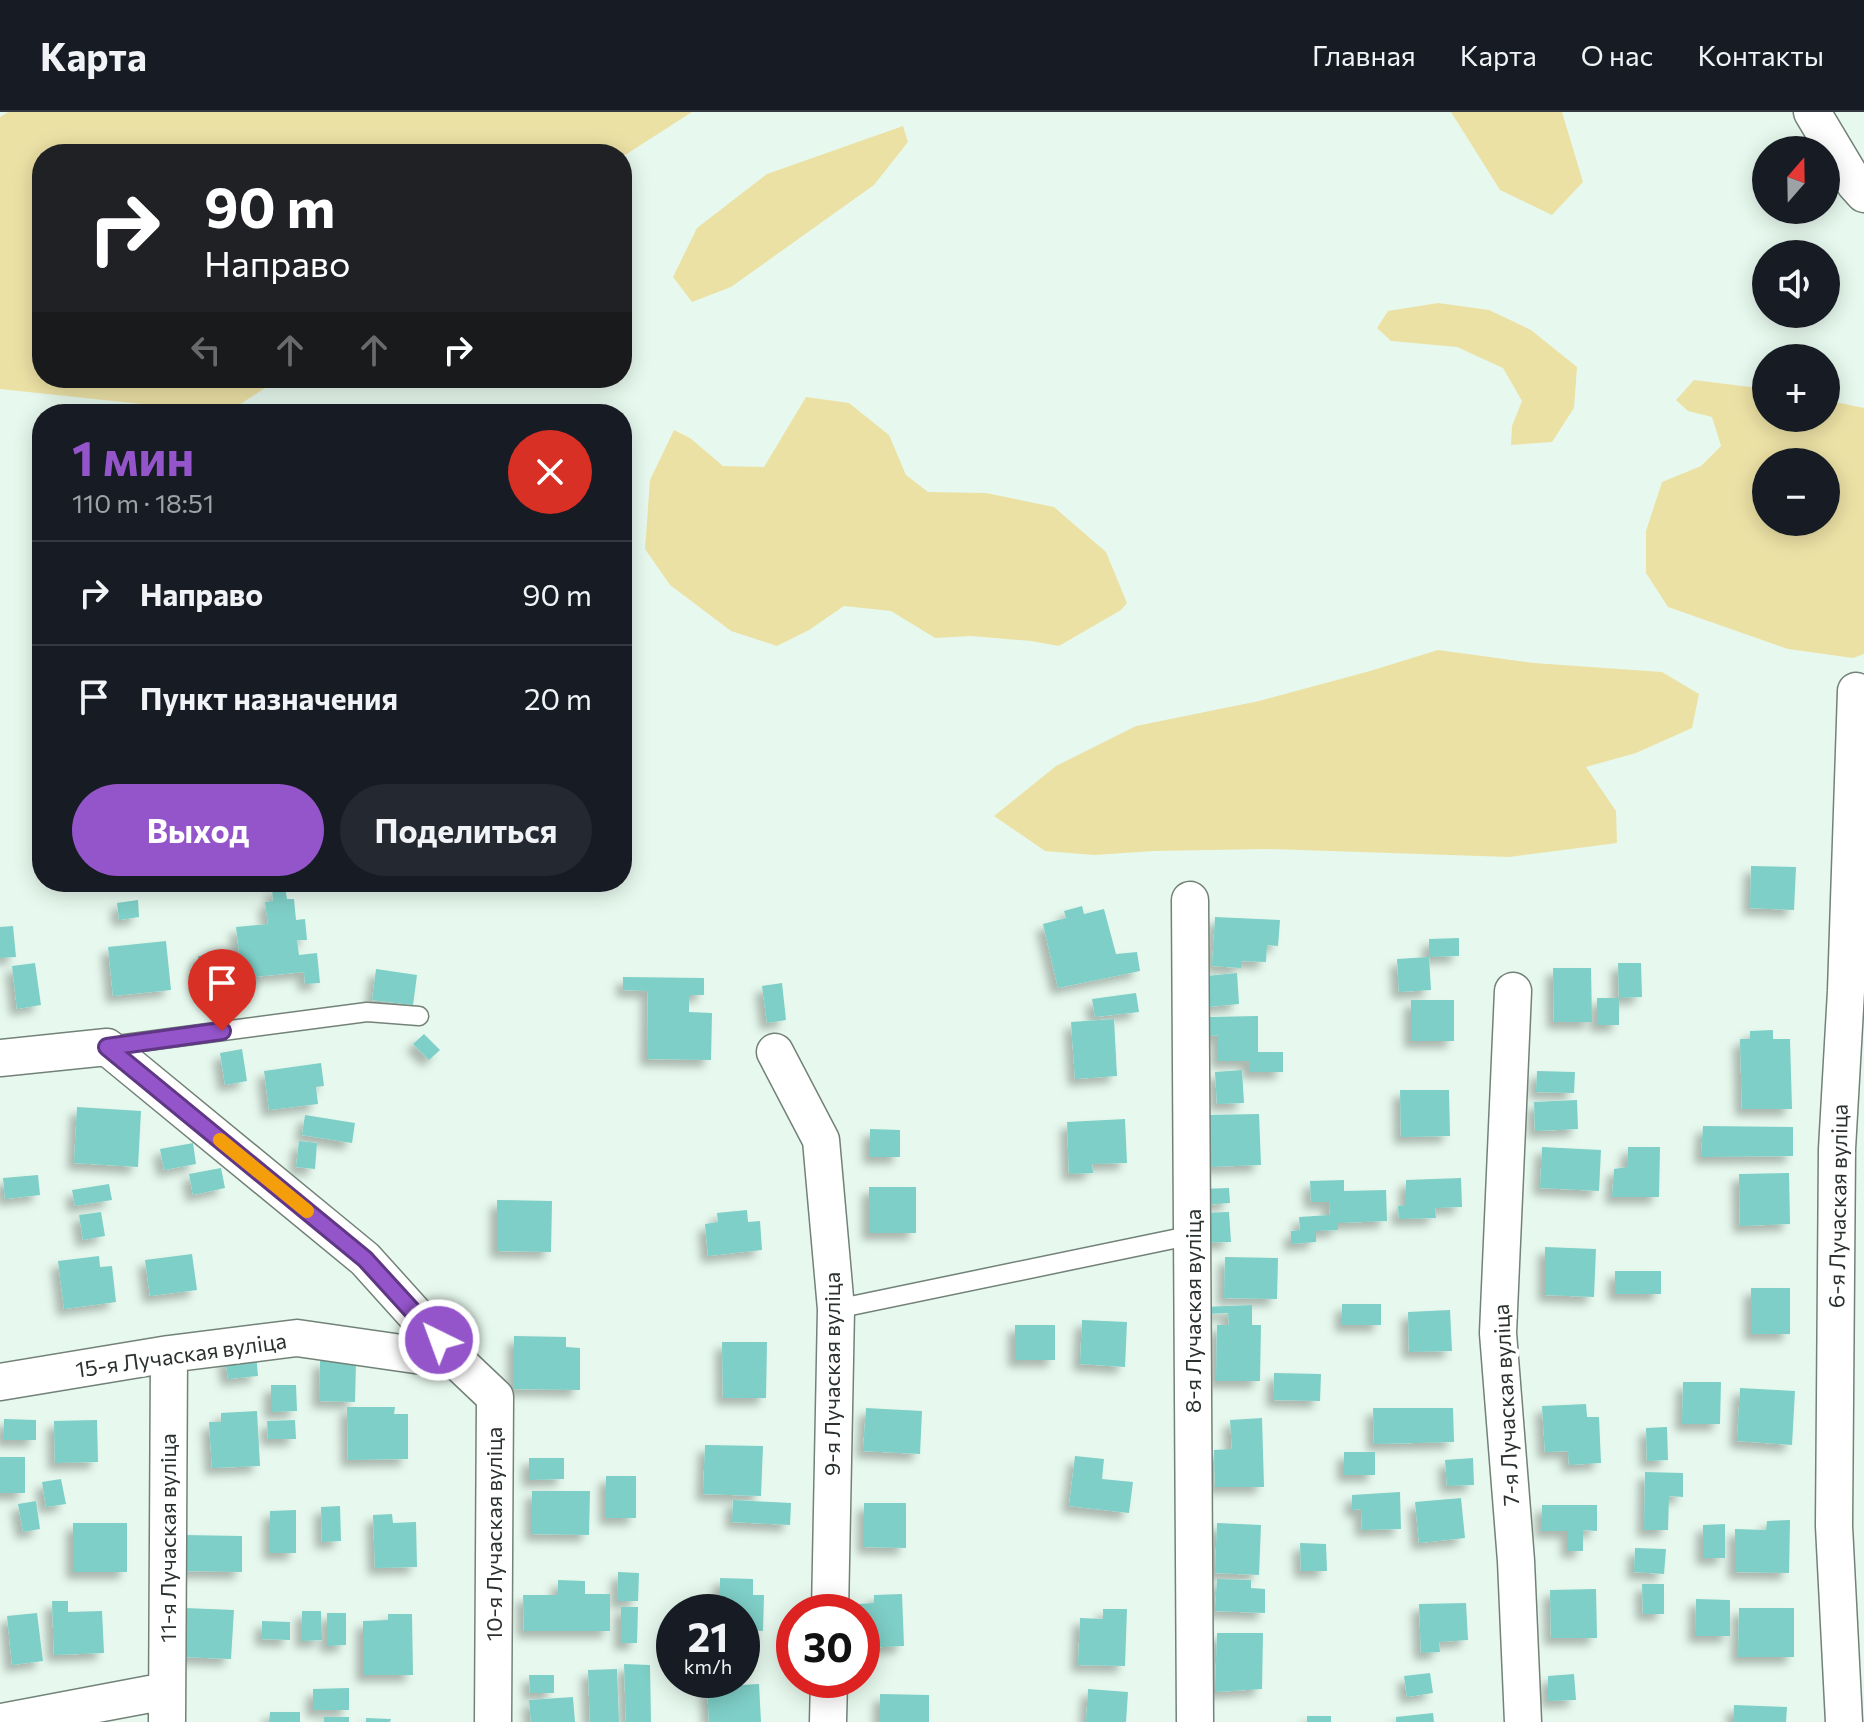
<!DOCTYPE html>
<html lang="ru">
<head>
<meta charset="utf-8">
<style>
  :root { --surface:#171b24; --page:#242831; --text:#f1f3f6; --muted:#9ea1a6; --line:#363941; --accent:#9455cb }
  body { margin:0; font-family:Commissioner,sans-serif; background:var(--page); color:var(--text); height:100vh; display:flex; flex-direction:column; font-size:30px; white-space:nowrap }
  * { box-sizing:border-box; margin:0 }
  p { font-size:26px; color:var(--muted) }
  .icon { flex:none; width:44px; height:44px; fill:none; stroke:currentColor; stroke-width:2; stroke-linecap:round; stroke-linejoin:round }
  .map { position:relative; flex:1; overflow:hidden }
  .panel { position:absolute; left:32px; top:292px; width:600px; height:488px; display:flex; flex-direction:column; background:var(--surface); border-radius:32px; box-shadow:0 4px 20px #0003 }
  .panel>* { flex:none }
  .hud { position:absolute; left:32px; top:32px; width:600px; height:244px; border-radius:32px; box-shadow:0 4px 20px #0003; background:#202124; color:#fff; overflow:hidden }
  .needle { width:52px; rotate:20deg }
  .tools { position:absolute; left:1752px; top:24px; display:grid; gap:16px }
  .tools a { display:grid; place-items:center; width:88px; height:88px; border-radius:50%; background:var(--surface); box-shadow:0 4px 20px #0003; font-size:40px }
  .speed { position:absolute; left:656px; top:1482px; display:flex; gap:16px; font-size:40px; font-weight:700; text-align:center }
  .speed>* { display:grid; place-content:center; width:104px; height:104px; border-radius:50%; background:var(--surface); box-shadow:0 4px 20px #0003; line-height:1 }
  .speed small { font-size:20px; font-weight:400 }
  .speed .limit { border:12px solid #d22; background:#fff; color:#111 }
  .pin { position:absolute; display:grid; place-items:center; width:68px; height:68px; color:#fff; margin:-82px -34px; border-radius:50% 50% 50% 0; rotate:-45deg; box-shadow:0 0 8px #0007 }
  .pin .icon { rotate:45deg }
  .me { position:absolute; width:88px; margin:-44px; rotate:318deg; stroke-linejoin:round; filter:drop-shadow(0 0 6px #0008) }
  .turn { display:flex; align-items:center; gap:28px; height:168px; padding:0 40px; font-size:36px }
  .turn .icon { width:104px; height:104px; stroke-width:2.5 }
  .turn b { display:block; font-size:56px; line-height:68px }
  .lanes { display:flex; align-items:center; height:76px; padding:0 40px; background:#0003; justify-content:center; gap:40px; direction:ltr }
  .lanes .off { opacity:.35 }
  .round { display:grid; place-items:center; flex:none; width:84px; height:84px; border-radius:42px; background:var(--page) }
  .summary { display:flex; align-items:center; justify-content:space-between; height:136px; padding:0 40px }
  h1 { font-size:48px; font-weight:700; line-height:60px; color:var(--accent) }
  .cta { display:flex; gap:16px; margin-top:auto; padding:16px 40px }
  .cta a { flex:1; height:92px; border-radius:48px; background:var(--accent); color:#fff; font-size:32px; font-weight:700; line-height:92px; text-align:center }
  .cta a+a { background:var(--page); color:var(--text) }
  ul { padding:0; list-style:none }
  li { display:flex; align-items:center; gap:24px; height:104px; padding:0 40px; border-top:2px solid var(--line) }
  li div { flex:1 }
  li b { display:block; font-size:30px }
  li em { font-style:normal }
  header { display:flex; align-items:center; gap:48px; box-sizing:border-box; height:112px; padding:0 40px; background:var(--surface); border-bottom:2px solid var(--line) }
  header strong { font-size:38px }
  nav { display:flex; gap:44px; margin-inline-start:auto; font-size:28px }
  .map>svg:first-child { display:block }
  .green { fill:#ece1a5; fill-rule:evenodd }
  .building { fill:#7ecfc7; filter:url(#shadow) }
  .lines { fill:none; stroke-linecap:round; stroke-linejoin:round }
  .lane-casing { stroke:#728278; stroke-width:21 }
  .street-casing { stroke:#728278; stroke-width:39 }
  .lane { stroke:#fff; stroke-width:18 }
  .street { stroke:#fff; stroke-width:36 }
  .route-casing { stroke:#603784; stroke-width:20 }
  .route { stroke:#9455cb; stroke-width:14 }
  .slow { stroke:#f59e0b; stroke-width:14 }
  .labels { text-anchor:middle; stroke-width:8; stroke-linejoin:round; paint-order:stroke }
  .street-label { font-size:22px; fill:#2b322d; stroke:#fff }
</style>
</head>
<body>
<header>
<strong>Карта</strong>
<nav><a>Главная</a><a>Карта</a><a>О нас</a><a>Контакты</a></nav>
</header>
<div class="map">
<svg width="1864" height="1610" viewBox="0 0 1864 1610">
  <defs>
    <filter id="shadow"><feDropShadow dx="-7" dy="7" stdDeviation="4" flood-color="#0004"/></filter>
  </defs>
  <rect width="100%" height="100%" fill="#e7f9ee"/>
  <path class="green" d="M 8,0 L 692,0 L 622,45 L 622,42 L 42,42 L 42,266 L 280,266 L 227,301 L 0,277 L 0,5 Z
    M 1451,0 L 1562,0 L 1583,70 L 1552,103 L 1500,78 Z
    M 903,14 L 908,30 L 874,73 L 731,175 L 692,190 L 673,165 L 697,116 L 767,62 Z
    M 1438,191 L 1489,198 L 1531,218 L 1577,255 L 1574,296 L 1552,330 L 1511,333 L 1512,314 L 1522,289 L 1503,256 L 1457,235 L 1391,229 L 1377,216 L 1388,199 Z
    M 1694,268 L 1766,277 L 1766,306 L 1826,306 L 1826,288 L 1864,296 L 1864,542 L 1853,546 L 1788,537 L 1668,495 L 1646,461 L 1646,419 L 1662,370 L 1701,354 L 1721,334 L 1712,305 L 1688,299 L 1676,288 ZM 1826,350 L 1826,410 L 1766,410 L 1766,350 Z
    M 806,285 L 849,291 L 889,323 L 906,363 L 928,380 L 986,381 L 1054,395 L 1106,440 L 1127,491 L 1121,498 L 1059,534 L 1031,529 L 971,524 L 935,526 L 891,499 L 844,494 L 809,518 L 777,534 L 731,519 L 670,473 L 645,437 L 650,368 L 674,318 L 690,326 L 723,354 L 764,355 Z
    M 1438,538 L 1534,551 L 1662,560 L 1699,582 L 1692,616 L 1636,641 L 1586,655 L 1616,699 L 1617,731 L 1509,745 L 1267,737 L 1154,739 L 1094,743 L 1045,739 L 994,704 L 1056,654 L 1136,614 L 1259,589 L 1370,559 Z"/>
  <path class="building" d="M 1751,754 L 1796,755 L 1794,798 L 1750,796 Z
    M 285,775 L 287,787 L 294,787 L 296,808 L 305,807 L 307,828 L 297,828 L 299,843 L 317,841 L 320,871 L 305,872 L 304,860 L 242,866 L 236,815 L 268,812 L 265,790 L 273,789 L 272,777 Z
    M 138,788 L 139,805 L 119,808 L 117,791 Z
    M 1082,794 L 1084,802 L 1104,797 L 1116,842 L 1137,840 L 1140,859 L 1058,876 L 1043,812 L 1066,806 L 1064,799 Z
    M 1215,805 L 1280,808 L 1278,834 L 1267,833 L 1266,850 L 1241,849 L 1241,856 L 1212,854 Z
    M 13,814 L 16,845 L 0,846 L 0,815 Z
    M 1459,826 L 1459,844 L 1429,845 L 1431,878 L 1399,880 L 1397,847 L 1429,845 L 1429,827 Z
    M 166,829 L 171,878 L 113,884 L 108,835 Z
    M 220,842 L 224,870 L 201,872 L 198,844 Z
    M 35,851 L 41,893 L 17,897 L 12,854 Z
    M 1618,851 L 1641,851 L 1642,885 L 1619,886 Z
    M 1553,856 L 1591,856 L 1592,910 L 1554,910 Z
    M 376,857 L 417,863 L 413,893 L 372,888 Z
    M 1237,861 L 1239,892 L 1208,895 L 1206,864 Z
    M 623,865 L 704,866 L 704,883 L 689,883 L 689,900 L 712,901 L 711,948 L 647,947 L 648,879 L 623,878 Z
    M 782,871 L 786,908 L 767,911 L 762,874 Z
    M 1136,881 L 1139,900 L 1095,905 L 1092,887 Z
    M 1597,886 L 1619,886 L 1619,913 L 1597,913 Z
    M 1411,888 L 1454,888 L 1454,929 L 1411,929 Z
    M 1258,904 L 1258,940 L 1283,940 L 1283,960 L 1249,960 L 1249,949 L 1218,949 L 1218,923 L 1210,924 L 1210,905 Z
    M 1114,907 L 1117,964 L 1075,967 L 1071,910 Z
    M 1773,918 L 1773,927 L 1790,927 L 1792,997 L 1742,997 L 1740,927 L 1750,927 L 1750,919 Z
    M 424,922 L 440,938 L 429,948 L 413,932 Z
    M 242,937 L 247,969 L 225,973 L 220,941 Z
    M 321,951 L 324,974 L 316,975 L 318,992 L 269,998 L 264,959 Z
    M 1242,958 L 1244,991 L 1217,992 L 1215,960 Z
    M 1537,959 L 1575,960 L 1574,981 L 1536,980 Z
    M 1400,978 L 1449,978 L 1450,1024 L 1401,1025 Z
    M 1577,988 L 1578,1017 L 1535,1019 L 1534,990 Z
    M 77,995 L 141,999 L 138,1055 L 74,1051 Z
    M 1259,1002 L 1261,1053 L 1208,1055 L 1207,1003 Z
    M 305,1003 L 355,1011 L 352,1031 L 302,1023 Z
    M 1125,1007 L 1127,1051 L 1092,1052 L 1093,1061 L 1069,1062 L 1067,1010 Z
    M 1703,1014 L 1793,1015 L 1793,1044 L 1701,1045 Z
    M 870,1017 L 900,1018 L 900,1045 L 870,1045 Z
    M 299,1029 L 317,1031 L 315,1057 L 296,1055 Z
    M 193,1031 L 196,1052 L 164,1058 L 160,1037 Z
    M 1542,1035 L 1601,1038 L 1599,1079 L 1540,1076 Z
    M 1628,1035 L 1660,1035 L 1659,1085 L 1612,1085 L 1614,1057 L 1627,1055 Z
    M 221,1056 L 225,1076 L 193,1083 L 189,1062 Z
    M 1789,1061 L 1790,1112 L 1740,1114 L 1739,1062 Z
    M 38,1063 L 40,1083 L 5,1087 L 3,1066 Z
    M 1461,1066 L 1462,1095 L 1435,1096 L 1436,1106 L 1399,1107 L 1398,1094 L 1406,1093 L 1406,1068 Z
    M 1344,1068 L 1344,1079 L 1386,1078 L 1387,1109 L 1338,1111 L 1338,1118 L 1316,1119 L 1316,1130 L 1291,1132 L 1291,1119 L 1300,1118 L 1299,1105 L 1330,1103 L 1329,1090 L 1311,1090 L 1310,1069 Z
    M 109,1072 L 112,1088 L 75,1094 L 72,1078 Z
    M 869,1075 L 916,1075 L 916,1121 L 869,1121 Z
    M 1229,1076 L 1230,1091 L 1203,1093 L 1202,1077 Z
    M 497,1088 L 552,1089 L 551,1140 L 497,1139 Z
    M 747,1098 L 748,1110 L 760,1109 L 762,1138 L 708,1144 L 705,1112 L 718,1110 L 717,1101 Z
    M 101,1100 L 105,1124 L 83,1128 L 79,1103 Z
    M 1229,1100 L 1231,1130 L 1197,1131 L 1196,1101 Z
    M 1545,1135 L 1596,1137 L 1594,1185 L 1545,1183 Z
    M 192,1142 L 197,1178 L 150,1184 L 145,1148 Z
    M 99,1144 L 100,1155 L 112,1154 L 116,1190 L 64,1197 L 58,1149 Z
    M 1225,1145 L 1278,1146 L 1277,1187 L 1224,1186 Z
    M 1615,1159 L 1661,1159 L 1661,1182 L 1615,1182 Z
    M 1751,1176 L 1790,1176 L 1790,1222 L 1751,1222 Z
    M 1342,1192 L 1381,1192 L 1381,1213 L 1342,1213 Z
    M 1252,1193 L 1252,1213 L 1261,1213 L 1260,1269 L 1216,1269 L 1217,1213 L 1229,1213 L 1228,1201 L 1204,1202 L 1203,1195 Z
    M 1450,1198 L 1452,1239 L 1409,1240 L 1408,1200 Z
    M 1082,1208 L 1127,1210 L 1125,1255 L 1080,1252 Z
    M 1015,1213 L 1055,1213 L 1055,1248 L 1015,1248 Z
    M 514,1224 L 566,1225 L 566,1235 L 580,1236 L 580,1278 L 514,1277 Z
    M 722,1230 L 767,1230 L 766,1286 L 723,1286 Z
    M 256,1242 L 258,1264 L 228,1267 L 225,1245 Z
    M 320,1248 L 356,1249 L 355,1290 L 319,1289 Z
    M 1274,1261 L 1321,1262 L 1320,1289 L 1273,1288 Z
    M 1683,1270 L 1721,1270 L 1720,1312 L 1682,1312 Z
    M 271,1273 L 296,1273 L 297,1299 L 271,1300 Z
    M 1740,1276 L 1795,1279 L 1792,1333 L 1737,1329 Z
    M 1586,1292 L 1587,1305 L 1599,1305 L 1601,1351 L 1569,1353 L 1568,1339 L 1545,1340 L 1542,1294 Z
    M 347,1295 L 395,1295 L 394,1302 L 408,1302 L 408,1347 L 348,1348 Z
    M 866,1296 L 922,1299 L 920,1342 L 863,1339 Z
    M 1373,1296 L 1453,1296 L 1454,1330 L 1374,1332 Z
    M 257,1299 L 260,1354 L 212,1356 L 209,1310 L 221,1310 L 221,1301 Z
    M 1262,1306 L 1264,1375 L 1215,1375 L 1214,1338 L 1232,1337 L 1230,1308 Z
    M 4,1307 L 36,1308 L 36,1328 L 3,1328 Z
    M 97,1308 L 98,1350 L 55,1351 L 54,1309 Z
    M 295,1308 L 296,1327 L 268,1327 L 267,1309 Z
    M 1667,1315 L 1668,1348 L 1647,1349 L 1646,1316 Z
    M 705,1333 L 763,1334 L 761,1384 L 703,1382 Z
    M 1344,1340 L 1375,1340 L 1375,1363 L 1344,1363 Z
    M 1075,1344 L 1104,1347 L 1102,1367 L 1133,1370 L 1129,1401 L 1069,1394 Z
    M 0,1345 L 25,1345 L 25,1381 L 0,1381 Z
    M 529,1346 L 564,1346 L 564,1367 L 529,1368 Z
    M 1473,1346 L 1474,1373 L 1447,1374 L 1445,1348 Z
    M 1645,1360 L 1683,1361 L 1683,1385 L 1669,1384 L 1668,1418 L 1644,1418 Z
    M 606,1364 L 636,1364 L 636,1406 L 606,1406 Z
    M 61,1367 L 66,1392 L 46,1395 L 42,1370 Z
    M 532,1379 L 590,1379 L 589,1423 L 532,1422 Z
    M 1400,1380 L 1401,1417 L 1362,1418 L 1361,1397 L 1352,1398 L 1352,1383 Z
    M 1461,1386 L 1465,1426 L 1419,1431 L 1415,1390 Z
    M 733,1388 L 791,1391 L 790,1413 L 732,1410 Z
    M 36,1389 L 40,1417 L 23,1420 L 18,1392 Z
    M 864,1391 L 906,1391 L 906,1436 L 864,1435 Z
    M 1542,1393 L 1597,1393 L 1597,1419 L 1583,1418 L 1583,1439 L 1568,1439 L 1568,1419 L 1542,1419 Z
    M 340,1394 L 341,1429 L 322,1430 L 321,1395 Z
    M 296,1398 L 296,1441 L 270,1441 L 270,1399 Z
    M 392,1402 L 393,1411 L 416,1410 L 417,1455 L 375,1456 L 373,1403 Z
    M 1790,1408 L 1789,1461 L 1735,1460 L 1735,1417 L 1766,1418 L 1767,1409 Z
    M 73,1411 L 127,1411 L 127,1460 L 73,1460 Z
    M 1217,1411 L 1261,1413 L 1259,1463 L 1215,1461 Z
    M 1725,1412 L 1725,1446 L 1703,1446 L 1703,1413 Z
    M 183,1423 L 242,1424 L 242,1460 L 182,1459 Z
    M 1300,1431 L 1326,1432 L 1327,1459 L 1301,1459 Z
    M 1635,1436 L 1666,1437 L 1664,1462 L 1634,1460 Z
    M 618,1460 L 639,1461 L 638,1489 L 617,1489 Z
    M 720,1466 L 753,1467 L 753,1483 L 764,1483 L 763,1519 L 742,1518 L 742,1500 L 720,1500 Z
    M 1217,1467 L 1251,1468 L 1251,1476 L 1265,1477 L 1265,1501 L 1215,1499 Z
    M 558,1468 L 585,1469 L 585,1482 L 610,1482 L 610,1519 L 524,1519 L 523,1483 L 558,1483 Z
    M 1642,1472 L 1664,1472 L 1664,1502 L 1643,1502 Z
    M 1596,1477 L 1597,1526 L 1551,1526 L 1550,1478 Z
    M 902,1482 L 904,1534 L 862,1536 L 862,1500 L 858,1500 L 858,1492 L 874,1491 L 874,1483 Z
    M 1696,1487 L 1730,1488 L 1730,1524 L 1695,1524 Z
    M 52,1489 L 68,1489 L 68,1500 L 102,1499 L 104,1541 L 54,1543 Z
    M 1466,1491 L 1468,1528 L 1439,1530 L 1440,1540 L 1421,1541 L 1419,1492 Z
    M 621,1495 L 638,1495 L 637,1531 L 621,1531 Z
    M 185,1496 L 234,1498 L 231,1547 L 183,1545 Z
    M 1739,1496 L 1794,1496 L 1794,1545 L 1738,1545 Z
    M 1103,1497 L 1127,1497 L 1125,1554 L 1078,1553 L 1080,1506 L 1103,1507 Z
    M 302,1499 L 321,1499 L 322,1528 L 302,1529 Z
    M 37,1501 L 43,1549 L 12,1553 L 7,1504 Z
    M 327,1501 L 346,1501 L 346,1533 L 327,1534 Z
    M 388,1502 L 412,1502 L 413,1563 L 363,1563 L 363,1509 L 388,1508 Z
    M 262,1509 L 290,1510 L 290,1528 L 262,1527 Z
    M 1217,1521 L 1263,1521 L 1262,1577 L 1215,1580 Z
    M 624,1552 L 650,1553 L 651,1610 L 626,1610 Z
    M 617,1557 L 619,1610 L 590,1610 L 588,1558 Z
    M 1430,1561 L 1433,1581 L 1407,1585 L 1404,1564 Z
    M 1574,1562 L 1576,1588 L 1548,1589 L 1548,1564 Z
    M 529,1563 L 554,1563 L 554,1581 L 530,1581 Z
    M 759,1572 L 761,1610 L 709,1610 L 707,1575 Z
    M 349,1576 L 349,1598 L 313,1598 L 313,1577 Z
    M 1088,1577 L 1128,1580 L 1126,1610 L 1086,1610 Z
    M 880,1582 L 929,1583 L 929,1610 L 880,1610 Z
    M 573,1585 L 575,1610 L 531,1610 L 529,1588 Z
    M 1734,1593 L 1787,1595 L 1786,1610 L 1733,1610 Z
    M 270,1600 L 300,1600 L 300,1610 L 269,1610 Z
    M 1433,1601 L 1434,1610 L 1396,1610 L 1396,1605 Z
    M 1307,1604 L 1331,1604 L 1331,1610 L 1307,1610 Z
    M 324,1605 L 349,1605 L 349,1610 L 324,1610 Z
    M 366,1606 L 391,1607 L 390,1610 L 366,1610 Z"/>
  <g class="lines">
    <g class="lane-casing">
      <path id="lane" d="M 110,934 L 367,900 L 419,904
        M 836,1197 L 1193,1123"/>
    </g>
    <g class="street-casing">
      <path id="street" d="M 1812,0 L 1855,72 L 1864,82
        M 1190,788 L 1195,1610
        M 1513,879 L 1498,1221 L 1516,1449 L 1523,1610
        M 775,940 L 821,1028 L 836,1197 L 830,1500
        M 0,946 L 107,935 L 365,1147 L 457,1249 L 495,1285 L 493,1610
        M 0,1270 L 169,1242 L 297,1226 L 457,1249
        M 2,1610 L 166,1579
        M 167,1610 L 169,1242
        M 828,1610 L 829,1568
        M 1844,1610 L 1834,1414 L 1837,1037 L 1846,879 L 1856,579"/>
    </g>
    <use href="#lane" class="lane"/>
    <use href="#street" class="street"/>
  </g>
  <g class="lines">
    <g class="route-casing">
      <path id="route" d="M 222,919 L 107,935 L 365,1147 L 439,1228"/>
    </g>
    <use href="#route" class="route"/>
    <path class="slow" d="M 220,1028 L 307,1099"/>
  </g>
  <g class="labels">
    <g class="street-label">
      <text transform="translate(1838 1094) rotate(-89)" y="8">6-я Лучаская вуліца</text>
      <text transform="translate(1193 1199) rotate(-90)" y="8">8-я Лучаская вуліца</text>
      <text transform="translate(181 1243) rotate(-8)" y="8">15-я Лучаская вуліца</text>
      <text transform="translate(832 1262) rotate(-90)" y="8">9-я Лучаская вуліца</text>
      <text transform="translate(1506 1293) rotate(-93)" y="8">7-я Лучаская вуліца</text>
      <text transform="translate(494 1422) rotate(-90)" y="8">10-я Лучаская вуліца</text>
      <text transform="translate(168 1426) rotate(-90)" y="8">11-я Лучаская вуліца</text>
    </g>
  </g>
</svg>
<div class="tools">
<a><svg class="needle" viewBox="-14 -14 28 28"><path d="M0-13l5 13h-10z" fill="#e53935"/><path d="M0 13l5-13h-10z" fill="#9ea1a6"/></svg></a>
<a><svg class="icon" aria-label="sound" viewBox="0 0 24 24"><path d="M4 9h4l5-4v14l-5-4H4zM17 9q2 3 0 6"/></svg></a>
<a>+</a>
<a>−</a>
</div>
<div class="speed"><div>21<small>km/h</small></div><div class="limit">30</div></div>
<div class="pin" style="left:222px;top:919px;background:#d93025"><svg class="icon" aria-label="arrive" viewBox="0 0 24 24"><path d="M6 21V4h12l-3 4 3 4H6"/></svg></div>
<svg class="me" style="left:439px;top:1228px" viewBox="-20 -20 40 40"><circle r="17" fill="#9455cb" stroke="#fff" stroke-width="3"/><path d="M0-11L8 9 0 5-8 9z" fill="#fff"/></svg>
<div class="hud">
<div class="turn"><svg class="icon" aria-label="right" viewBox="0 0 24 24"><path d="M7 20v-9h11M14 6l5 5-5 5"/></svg><div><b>90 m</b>Направо</div></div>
<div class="lanes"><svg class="icon off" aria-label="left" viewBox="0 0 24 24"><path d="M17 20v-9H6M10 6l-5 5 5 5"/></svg><svg class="icon off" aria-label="ahead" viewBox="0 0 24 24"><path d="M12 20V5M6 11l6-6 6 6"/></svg><svg class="icon off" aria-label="ahead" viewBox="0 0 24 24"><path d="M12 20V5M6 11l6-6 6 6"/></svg><svg class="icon" aria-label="right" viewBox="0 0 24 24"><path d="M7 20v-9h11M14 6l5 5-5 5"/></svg></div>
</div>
<section class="panel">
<div class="summary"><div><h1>1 мин</h1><p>110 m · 18:51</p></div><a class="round" style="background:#d93025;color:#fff"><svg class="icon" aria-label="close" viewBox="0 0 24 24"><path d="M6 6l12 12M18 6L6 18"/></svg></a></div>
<ul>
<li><svg class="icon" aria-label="right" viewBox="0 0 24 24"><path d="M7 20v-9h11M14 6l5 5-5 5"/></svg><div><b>Направо</b></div><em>90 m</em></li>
<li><svg class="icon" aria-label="arrive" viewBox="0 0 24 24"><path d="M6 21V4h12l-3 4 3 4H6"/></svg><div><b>Пункт назначения</b></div><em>20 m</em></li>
</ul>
<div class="cta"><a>Выход</a><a>Поделиться</a></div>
</section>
</div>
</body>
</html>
